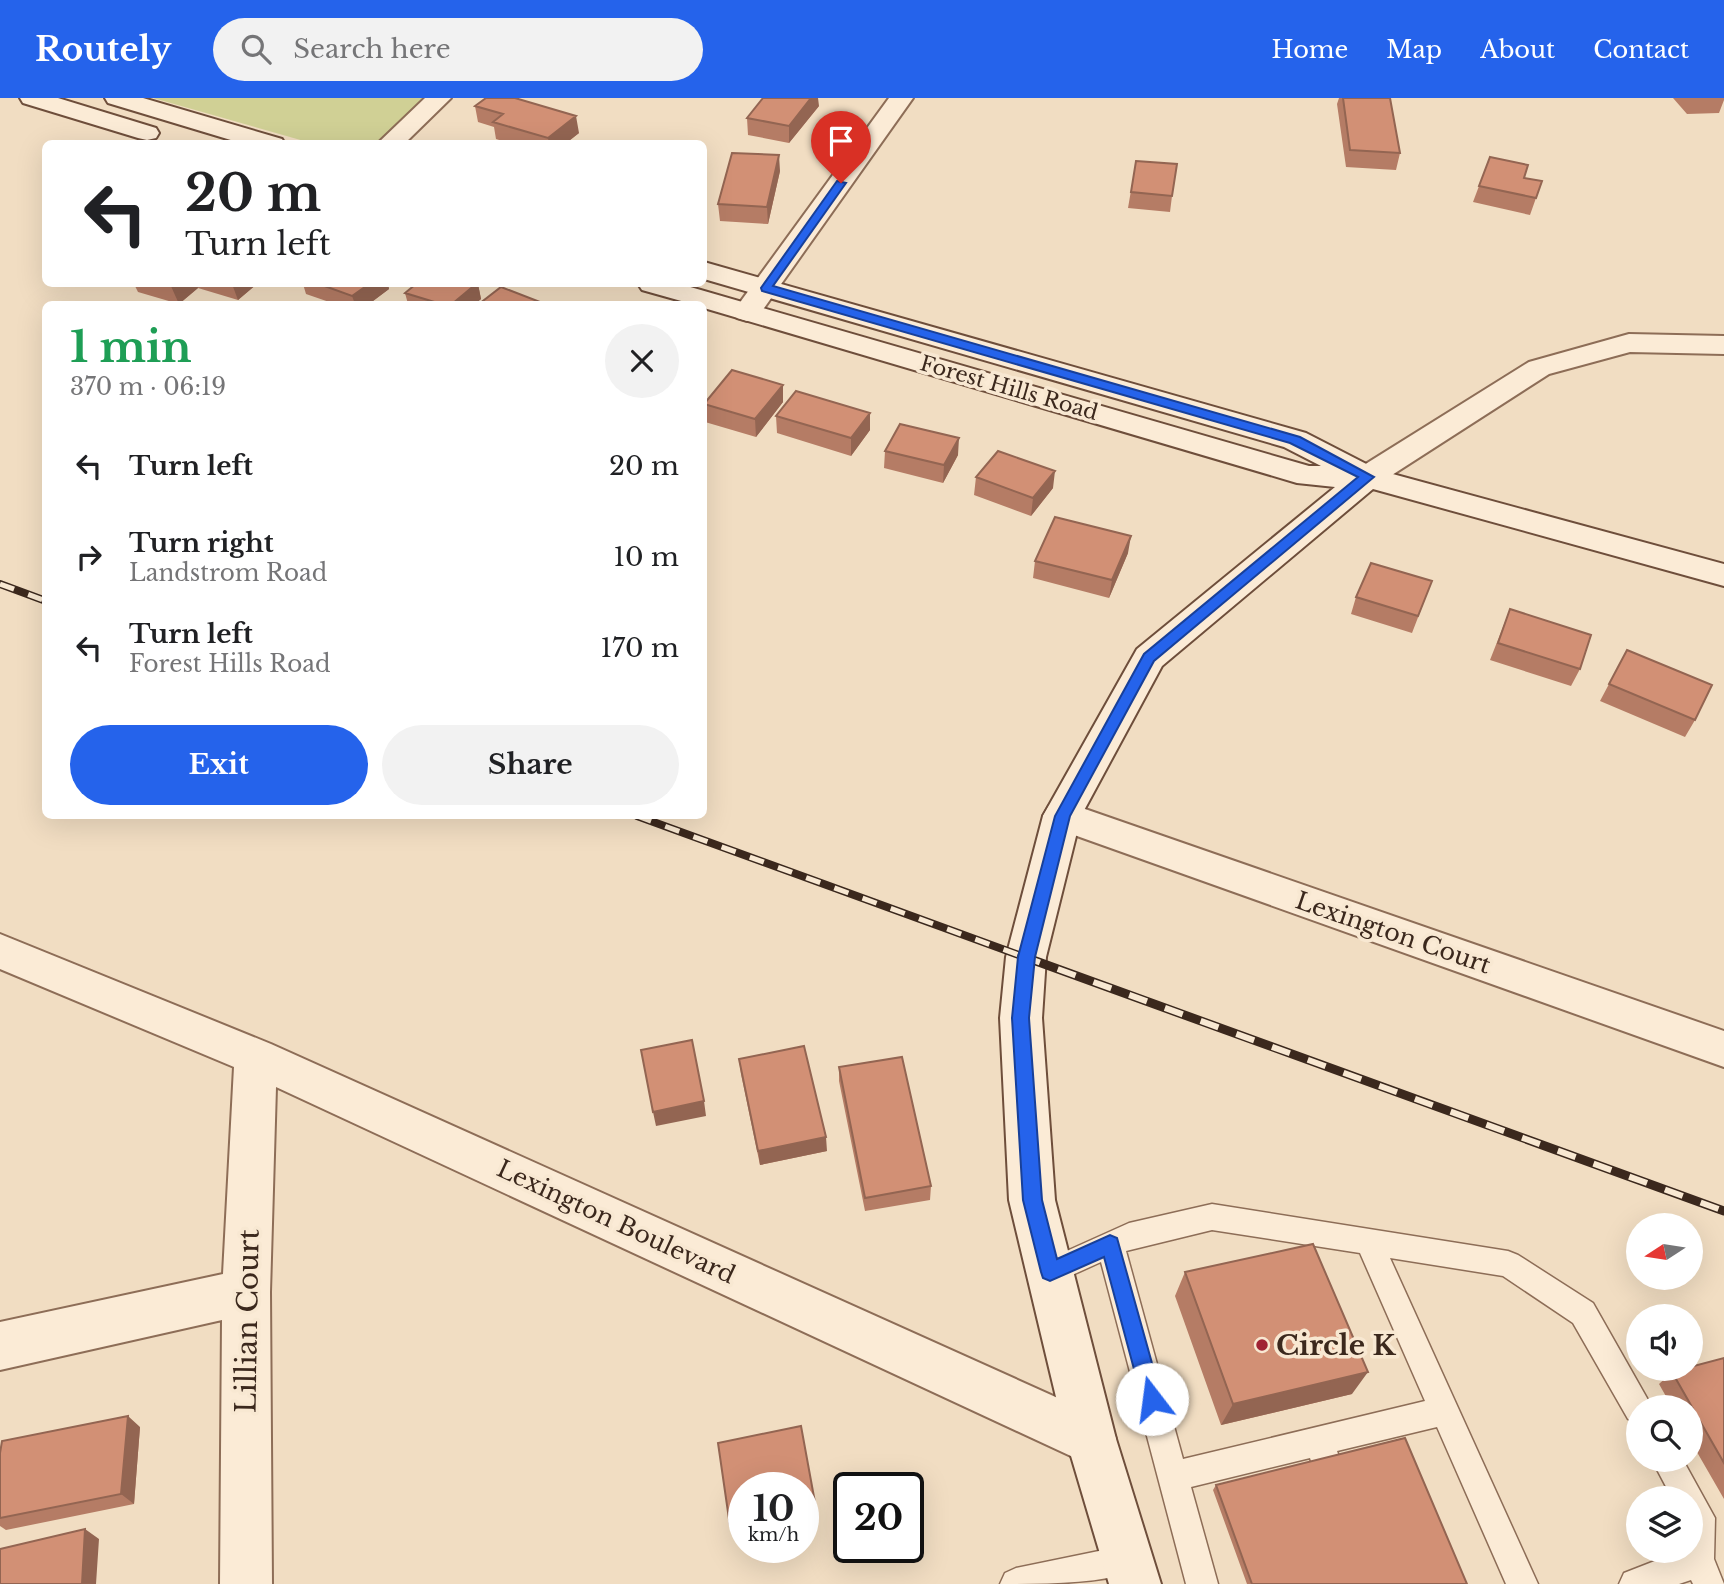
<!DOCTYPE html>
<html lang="en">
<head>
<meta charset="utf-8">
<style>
  :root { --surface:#fff; --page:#f2f2f2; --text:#202124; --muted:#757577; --accent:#2563eb }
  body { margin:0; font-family:"Libre Baskerville",serif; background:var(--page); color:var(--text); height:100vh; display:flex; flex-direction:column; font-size:26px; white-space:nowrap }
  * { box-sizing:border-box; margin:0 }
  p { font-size:23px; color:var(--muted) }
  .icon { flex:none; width:38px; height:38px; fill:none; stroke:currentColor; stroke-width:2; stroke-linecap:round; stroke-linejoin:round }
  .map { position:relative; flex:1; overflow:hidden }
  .drawer { position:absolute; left:42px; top:203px; width:665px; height:518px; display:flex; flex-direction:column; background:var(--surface); border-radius:10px; box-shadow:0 7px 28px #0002 }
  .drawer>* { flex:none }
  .banner { position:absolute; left:42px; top:42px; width:665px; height:147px; border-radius:10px; box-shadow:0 7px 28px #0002; background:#fff; color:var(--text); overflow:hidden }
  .needle { width:46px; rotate:258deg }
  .controls { position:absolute; left:1626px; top:1115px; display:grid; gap:14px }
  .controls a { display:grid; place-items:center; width:77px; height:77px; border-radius:50%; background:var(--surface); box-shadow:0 7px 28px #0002; font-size:35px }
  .speed { position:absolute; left:728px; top:1374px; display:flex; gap:14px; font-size:35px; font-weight:700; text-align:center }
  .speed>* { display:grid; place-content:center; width:91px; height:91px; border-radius:50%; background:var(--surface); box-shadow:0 7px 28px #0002; line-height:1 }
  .speed small { font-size:18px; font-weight:400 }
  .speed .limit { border:4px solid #111; border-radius:10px; background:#fff; color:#111 }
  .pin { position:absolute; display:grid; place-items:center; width:60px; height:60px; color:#fff; margin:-72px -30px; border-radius:50% 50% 50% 0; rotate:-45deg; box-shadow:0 0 7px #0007 }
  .pin .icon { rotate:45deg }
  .me { position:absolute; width:77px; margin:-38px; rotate:345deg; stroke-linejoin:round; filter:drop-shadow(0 0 5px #0008) }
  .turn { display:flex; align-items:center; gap:24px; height:147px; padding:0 28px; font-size:32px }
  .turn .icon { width:91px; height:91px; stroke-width:2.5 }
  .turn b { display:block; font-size:49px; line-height:60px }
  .round { display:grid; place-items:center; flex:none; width:74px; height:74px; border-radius:37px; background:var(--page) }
  .headline { display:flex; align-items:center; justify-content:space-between; height:119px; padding:0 28px }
  h1 { font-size:42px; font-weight:700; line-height:52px; color:#1e9e55 }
  .cta { display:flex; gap:14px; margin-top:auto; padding:14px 28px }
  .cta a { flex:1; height:80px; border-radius:42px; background:var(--accent); color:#fff; font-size:28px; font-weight:700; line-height:80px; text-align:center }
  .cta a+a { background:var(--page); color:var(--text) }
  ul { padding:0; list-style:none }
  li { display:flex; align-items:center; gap:21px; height:91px; padding:0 28px }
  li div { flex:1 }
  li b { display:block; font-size:26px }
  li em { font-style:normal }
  header { display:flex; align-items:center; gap:42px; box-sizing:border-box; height:98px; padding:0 35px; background:var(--accent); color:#fff }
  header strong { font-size:33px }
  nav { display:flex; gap:38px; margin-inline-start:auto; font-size:24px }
  .search { width:490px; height:63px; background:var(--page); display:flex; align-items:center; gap:18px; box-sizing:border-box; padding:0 24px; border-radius:38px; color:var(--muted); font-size:26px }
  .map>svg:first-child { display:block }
  .green { fill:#d0d095 }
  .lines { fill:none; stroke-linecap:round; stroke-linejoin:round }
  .lane-casing { stroke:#8d6d57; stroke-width:3 }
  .street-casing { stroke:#8d6d57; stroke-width:4 }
  .secondary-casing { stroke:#6e4e3b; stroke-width:4 }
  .lane { fill:#fbebd6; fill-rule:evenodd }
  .street { fill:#fbebd6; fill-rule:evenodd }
  .secondary { fill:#fbebd6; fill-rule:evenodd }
  .rail-far1-casing { stroke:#3b281d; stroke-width:8 }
  .rail-casing { stroke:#3b281d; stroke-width:9 }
  .rail-far1 { stroke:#f8e8d2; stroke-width:5; stroke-dasharray:15; stroke-linecap:butt }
  .rail { stroke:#f8e8d2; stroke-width:6; stroke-dasharray:19; stroke-linecap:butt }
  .wall { fill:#b57c65 }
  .shaded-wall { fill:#936552 }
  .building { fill:#d29075; stroke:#936552; stroke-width:2 }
  .route { fill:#2563eb; stroke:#184099; stroke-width:2 }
  .poi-dot { fill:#a02334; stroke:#f8e8d2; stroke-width:2.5 }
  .labels { text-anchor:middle; stroke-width:7; stroke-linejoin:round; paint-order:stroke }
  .far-street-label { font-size:21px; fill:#3b281d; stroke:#f8e8d2 }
  .street-label { font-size:24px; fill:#3b281d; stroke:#f8e8d2 }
  .near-street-label { font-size:28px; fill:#3b281d; stroke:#f8e8d2 }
  .near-poi-label { font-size:28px; font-weight:bold; fill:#3b281d; stroke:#f8e8d2; text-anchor:start }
</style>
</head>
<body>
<header>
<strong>Routely</strong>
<div class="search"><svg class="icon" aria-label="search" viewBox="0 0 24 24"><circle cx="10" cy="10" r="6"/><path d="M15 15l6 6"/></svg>Search here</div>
<nav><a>Home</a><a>Map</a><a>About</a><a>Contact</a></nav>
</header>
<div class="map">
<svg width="1724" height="1486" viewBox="0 0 1724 1486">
  <rect width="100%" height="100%" fill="#f1ddc2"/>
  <path class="green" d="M 153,0 L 432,0 L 388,46 L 311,45 Z"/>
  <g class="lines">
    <g class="lane-casing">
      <path id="lane" d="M 1212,1106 L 1508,1153 L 1518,1157 L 1593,1205 L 1652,1309 L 1638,1309 L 1638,1326 L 1628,1321 L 1573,1225 L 1503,1178 L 1390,1160 L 1538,1486 L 1506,1486 L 1437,1329 L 1337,1353 L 1341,1364 L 1337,1375 L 1326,1379 L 1315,1375 L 1310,1360 L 1191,1389 L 1218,1486 L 1186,1486 L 1101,1164 L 1050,1187 L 1040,1183 L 1036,1174 L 1040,1165 L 1129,1125 ZM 1212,1132 L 1360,1155 L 1425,1303 L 1183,1361 L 1126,1153 Z
        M 1652,1362 L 1683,1362 L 1715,1420 L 1714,1461 L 1724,1486 L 1693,1486 L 1691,1482 L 1679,1486 L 1619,1486 L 1624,1475 L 1683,1452 L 1690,1452 L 1690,1400 L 1672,1400 Z
        M 1128,1447 L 1139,1451 L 1143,1462 L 1139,1473 C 1095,1486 1047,1486 1000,1486 L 1005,1475 L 1016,1470 Z"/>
    </g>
    <g class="street-casing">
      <path id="street" d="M 425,0 L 451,0 L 404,46 L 377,46 Z
        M 889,0 L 913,0 L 757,220 L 747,223 L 737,220 L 733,214 Z
        M 1629,236 L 1724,238 L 1724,256 L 1630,254 L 1549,276 L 1378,386 L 1367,389 L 1356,386 L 1351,379 L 1356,372 L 1529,264 Z
        M 1062,703 L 1724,933 L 1724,969 L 1049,728 L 1043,718 L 1049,708 Z
        M 0,836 L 271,946 L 1109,1323 L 1116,1341 L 1109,1359 L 1091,1366 L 1073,1359 L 276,989 L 270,1194 L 272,1486 L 220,1486 L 222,1222 L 0,1272 L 0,1224 L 223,1176 L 234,969 L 0,871 Z"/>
    </g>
    <g class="secondary-casing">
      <path id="secondary" d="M 20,0 L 58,0 L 156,30 L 159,35 L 156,40 L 147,42 L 138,40 L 23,5 Z
        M 105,0 L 143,0 L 282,41 L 285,46 L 244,46 L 108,5 Z
        M 704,164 L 1306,335 L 1378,372 L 1724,466 L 1724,488 L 1373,391 L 1162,568 L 1081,718 L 1046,859 L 1042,920 L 1055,1102 L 1116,1341 L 1161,1486 L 1109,1486 L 1066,1341 L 1009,1102 L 1000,920 L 1006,859 L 1043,718 L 1137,551 L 1335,389 L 1297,385 L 704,210 L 704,206 L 692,206 L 642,192 L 638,186 L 680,186 L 1309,368 L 1321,368 L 1284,349 L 704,181 Z"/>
    </g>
    <use href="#lane" class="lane"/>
    <use href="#street" class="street"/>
    <use href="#secondary" class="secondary"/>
    <g class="rail-far1-casing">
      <path id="rail-far1" d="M 0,486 L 46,503
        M 637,718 L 1027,860"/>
    </g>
    <g class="rail-casing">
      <path id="rail" d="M 1022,858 L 1724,1113"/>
    </g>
    <use href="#rail-far1" class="rail-far1"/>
    <use href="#rail" class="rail"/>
  </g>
  <path class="wall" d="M 1339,0 L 1390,0 L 1400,55 L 1396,72 L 1346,69 L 1337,6 Z
    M 1673,0 L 1724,0 L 1724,2 L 1719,15 L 1687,16 Z
    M 475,8 L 579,35 L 565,46 L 512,46 L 496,41 L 494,29 L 478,24 Z
    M 819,8 L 789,45 L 748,37 L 747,20 Z
    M 1136,63 L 1172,98 L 1170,114 L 1128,110 Z
    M 780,73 L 768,126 L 720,123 L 718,106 Z
    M 1524,80 L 1542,83 L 1530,117 L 1473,104 L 1479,88 Z
    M 134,186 L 257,186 L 238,202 L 198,190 L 179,206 L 138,194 Z
    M 303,186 L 388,186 L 389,191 L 369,206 L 335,206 L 306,196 Z
    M 416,186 L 478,186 L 481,201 L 475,206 L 408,206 L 405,195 Z
    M 783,287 L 783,304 L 756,339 L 705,324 L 704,306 Z
    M 776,318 L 870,332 L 851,358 L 777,335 Z
    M 885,353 L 958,357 L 943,385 L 884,370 Z
    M 976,379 L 1053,390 L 1031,418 L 974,397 Z
    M 1128,455 L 1109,500 L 1033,480 L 1035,463 Z
    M 1432,483 L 1412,535 L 1351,516 L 1356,499 Z
    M 1510,511 L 1580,571 L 1571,588 L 1490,562 Z
    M 1627,552 L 1695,622 L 1685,639 L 1600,603 Z
    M 739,961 L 827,1053 L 760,1067 L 741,976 Z
    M 839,969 L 931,1088 L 930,1102 L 865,1113 L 839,983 Z
    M 1185,1174 L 1352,1296 L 1221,1327 L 1175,1198 Z
    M 1724,1260 L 1724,1401 L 1690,1342 L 1690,1309 L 1672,1309 L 1659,1286 L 1672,1274 Z
    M 801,1328 L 816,1410 L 817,1420 L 803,1423 L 803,1390 L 744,1390 L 744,1435 L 732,1438 L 718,1345 Z
    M 140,1329 L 134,1406 L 6,1432 L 0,1428 L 0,1420 Z
    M 1216,1387 L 1467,1486 L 1247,1486 L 1213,1392 Z"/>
  <path class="shaded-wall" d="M 811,0 L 818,0 L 819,8 L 789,45 L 789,28 Z
    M 576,18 L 579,35 L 565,46 L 549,46 L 548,40 Z
    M 779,57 L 780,73 L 768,126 L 767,109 Z
    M 170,186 L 197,186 L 198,190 L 179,206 Z
    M 232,186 L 257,186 L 238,202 Z
    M 369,186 L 388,186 L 389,191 L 369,206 L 355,206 L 352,198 Z
    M 476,186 L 478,186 L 481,201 L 475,206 L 452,206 Z
    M 783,287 L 783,304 L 756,339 L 755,321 Z
    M 870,315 L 870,332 L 851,358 L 851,340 Z
    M 959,340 L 958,357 L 943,385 L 944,367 Z
    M 1055,373 L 1053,390 L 1031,418 L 1033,400 Z
    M 1131,438 L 1128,455 L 1109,500 L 1112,482 Z
    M 704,1003 L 706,1018 L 656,1028 L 653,1014 Z
    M 826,1039 L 827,1053 L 760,1067 L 758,1053 Z
    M 1368,1274 L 1352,1296 L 1221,1327 L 1233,1306 Z
    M 128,1318 L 140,1329 L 134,1406 L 121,1396 Z
    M 85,1431 L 99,1441 L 96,1486 L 82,1486 Z"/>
  <path class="building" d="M 486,0 L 515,0 L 576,18 L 548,40 L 493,24 L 503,16 L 475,8 Z
    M 763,0 L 811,0 L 789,28 L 747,20 Z
    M 1343,0 L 1390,0 L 1400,55 L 1350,52 Z
    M 732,55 L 779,57 L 767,109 L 718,106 Z
    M 1490,59 L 1528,67 L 1524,80 L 1542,83 L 1536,100 L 1479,88 Z
    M 1136,63 L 1177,66 L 1172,98 L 1131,94 Z
    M 319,186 L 369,186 L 352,198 Z
    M 416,186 L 476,186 L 452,206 L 441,206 L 405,195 Z
    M 501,189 L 540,204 L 537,206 L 479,206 Z
    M 732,272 L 783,287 L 755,321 L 704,306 Z
    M 796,293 L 870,315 L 851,340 L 776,318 Z
    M 900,326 L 959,340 L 944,367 L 885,353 Z
    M 998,353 L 1055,373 L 1033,400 L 976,379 Z
    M 1055,419 L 1131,438 L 1112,482 L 1035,463 Z
    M 1371,465 L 1432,483 L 1418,518 L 1356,499 Z
    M 1510,511 L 1591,537 L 1580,571 L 1498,545 Z
    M 1627,552 L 1712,587 L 1695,622 L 1609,586 Z
    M 692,942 L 704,1003 L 653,1014 L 641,952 Z
    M 804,948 L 826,1039 L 758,1053 L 739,961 Z
    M 902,959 L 931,1088 L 865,1100 L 839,969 Z
    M 1313,1146 L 1368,1274 L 1233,1306 L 1185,1174 Z
    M 1724,1260 L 1724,1365 L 1672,1274 L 1685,1270 L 1690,1270 L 1690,1269 Z
    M 128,1318 L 121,1396 L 0,1420 L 0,1355 L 2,1343 Z
    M 801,1328 L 816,1410 L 803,1413 L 803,1390 L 744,1390 L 744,1425 L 730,1428 L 718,1345 Z
    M 1405,1340 L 1467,1486 L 1252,1486 L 1216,1387 Z
    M 85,1431 L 82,1486 L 0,1486 L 0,1451 Z"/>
  <path class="route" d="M 837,83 L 846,85 L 773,188 L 1300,339 L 1374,379 L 1154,563 L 1070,718 L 1035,859 L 1029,920 L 1042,1102 L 1057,1161 L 1110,1137 L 1117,1140 L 1162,1301 L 1159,1308 L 1152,1311 L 1144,1308 L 1142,1301 L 1104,1159 L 1050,1183 L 1043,1180 L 1041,1174 L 1023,1102 L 1012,920 L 1018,859 L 1055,718 L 1144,556 L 1358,379 L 1290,345 L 762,193 L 761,190 Z"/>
  <circle class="poi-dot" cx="1262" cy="1247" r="7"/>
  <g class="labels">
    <g class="far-street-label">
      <text transform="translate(1009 290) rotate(16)" y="7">Forest Hills Road</text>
    </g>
    <g class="street-label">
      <text transform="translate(1393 835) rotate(19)" y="8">Lexington Court</text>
      <text transform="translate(616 1124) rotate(25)" y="8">Lexington Boulevard</text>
    </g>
    <g class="near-street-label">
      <text transform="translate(247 1223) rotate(-89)" y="10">Lillian Court</text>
    </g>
    <g class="near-poi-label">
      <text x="1276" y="1257">Circle K</text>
    </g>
  </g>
</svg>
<div class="controls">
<a><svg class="needle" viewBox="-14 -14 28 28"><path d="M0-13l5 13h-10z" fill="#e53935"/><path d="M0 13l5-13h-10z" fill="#757577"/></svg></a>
<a><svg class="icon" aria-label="sound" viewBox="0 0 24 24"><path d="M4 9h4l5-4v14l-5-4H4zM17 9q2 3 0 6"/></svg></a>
<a><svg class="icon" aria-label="search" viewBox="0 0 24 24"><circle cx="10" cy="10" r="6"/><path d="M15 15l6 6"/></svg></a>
<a><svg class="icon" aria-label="layers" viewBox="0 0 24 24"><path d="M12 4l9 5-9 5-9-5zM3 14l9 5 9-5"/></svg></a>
</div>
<div class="speed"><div>10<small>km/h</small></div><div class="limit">20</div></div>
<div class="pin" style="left:841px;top:85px;background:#d93025"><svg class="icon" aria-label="arrive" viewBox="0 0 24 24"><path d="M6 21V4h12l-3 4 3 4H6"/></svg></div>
<svg class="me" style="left:1152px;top:1301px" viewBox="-20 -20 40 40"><circle r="19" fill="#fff"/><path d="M0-13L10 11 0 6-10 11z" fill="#2563eb"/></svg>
<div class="banner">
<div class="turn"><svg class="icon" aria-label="left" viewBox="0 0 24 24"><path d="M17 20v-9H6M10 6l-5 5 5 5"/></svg><div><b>20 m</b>Turn left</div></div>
</div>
<section class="drawer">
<div class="headline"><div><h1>1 min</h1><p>370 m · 06:19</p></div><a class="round"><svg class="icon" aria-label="close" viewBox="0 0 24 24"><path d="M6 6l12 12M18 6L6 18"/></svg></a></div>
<ul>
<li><svg class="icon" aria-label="left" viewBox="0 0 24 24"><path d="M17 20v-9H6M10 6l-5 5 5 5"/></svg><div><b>Turn left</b></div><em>20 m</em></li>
<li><svg class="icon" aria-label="right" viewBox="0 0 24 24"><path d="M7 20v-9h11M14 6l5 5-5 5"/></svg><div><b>Turn right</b><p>Landstrom Road</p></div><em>10 m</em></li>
<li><svg class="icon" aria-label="left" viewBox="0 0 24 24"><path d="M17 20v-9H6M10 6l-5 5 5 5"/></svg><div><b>Turn left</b><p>Forest Hills Road</p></div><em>170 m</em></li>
</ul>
<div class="cta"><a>Exit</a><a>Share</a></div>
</section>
</div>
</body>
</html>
